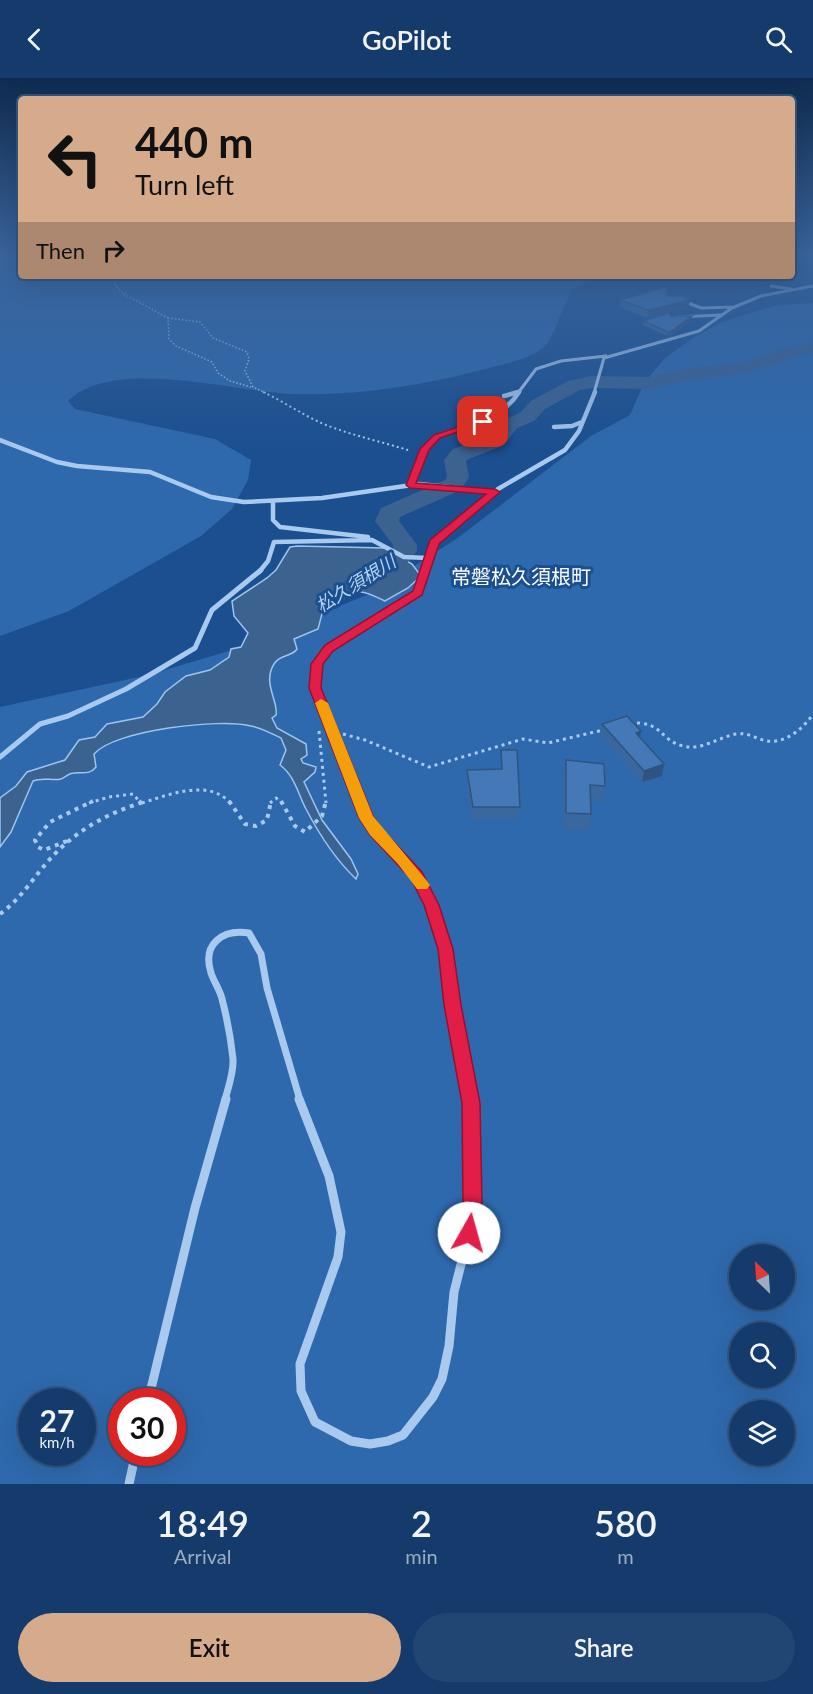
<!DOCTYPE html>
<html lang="en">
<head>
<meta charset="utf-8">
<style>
  :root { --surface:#143b6b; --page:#214673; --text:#f1f3f6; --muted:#9dadc1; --line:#33557e; --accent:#d6ab8b }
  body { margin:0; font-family:Lato,"Noto Sans JP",sans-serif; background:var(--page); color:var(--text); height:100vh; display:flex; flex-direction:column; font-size:22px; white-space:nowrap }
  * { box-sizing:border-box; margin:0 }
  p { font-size:20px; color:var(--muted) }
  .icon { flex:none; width:33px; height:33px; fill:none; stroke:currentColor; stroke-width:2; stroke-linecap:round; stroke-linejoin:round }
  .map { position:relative; height:1406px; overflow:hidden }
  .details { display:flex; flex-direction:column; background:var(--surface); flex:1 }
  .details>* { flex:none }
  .banner { position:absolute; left:18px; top:18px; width:777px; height:183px; border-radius:6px; box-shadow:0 6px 24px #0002,0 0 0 2px var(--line); background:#d6ab8b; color:#111; overflow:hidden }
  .needle { width:39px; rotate:335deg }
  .fabs { position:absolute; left:729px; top:1166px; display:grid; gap:12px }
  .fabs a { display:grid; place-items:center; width:66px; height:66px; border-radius:50%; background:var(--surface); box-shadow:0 6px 24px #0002,0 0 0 2px var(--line); font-size:30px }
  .speed { position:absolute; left:18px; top:1310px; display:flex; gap:12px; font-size:30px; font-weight:700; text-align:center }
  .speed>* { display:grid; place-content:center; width:78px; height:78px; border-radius:50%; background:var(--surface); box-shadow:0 6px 24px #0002,0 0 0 2px var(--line); line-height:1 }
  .speed small { font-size:15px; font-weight:400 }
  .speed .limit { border:9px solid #d22; background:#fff; color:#111 }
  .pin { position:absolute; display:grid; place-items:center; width:51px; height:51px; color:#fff; margin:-26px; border-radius:12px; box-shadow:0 3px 9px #0006 }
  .me { position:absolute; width:66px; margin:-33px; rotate:7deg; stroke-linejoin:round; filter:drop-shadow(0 0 4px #0008) }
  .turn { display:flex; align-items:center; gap:21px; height:126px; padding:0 18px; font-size:27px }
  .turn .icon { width:78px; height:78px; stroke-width:2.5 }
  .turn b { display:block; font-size:42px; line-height:51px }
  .then { display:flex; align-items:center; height:57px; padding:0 18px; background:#0003; gap:12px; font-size:22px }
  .eta { display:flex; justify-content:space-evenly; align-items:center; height:102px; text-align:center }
  .eta b { font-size:36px; font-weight:600; line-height:42px }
  .action { display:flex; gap:12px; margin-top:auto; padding:12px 18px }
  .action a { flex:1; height:69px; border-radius:36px; background:var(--accent); color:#111; font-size:24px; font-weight:600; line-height:69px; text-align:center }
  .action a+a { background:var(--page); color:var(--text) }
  header { display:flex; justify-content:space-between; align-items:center; height:78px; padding:0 18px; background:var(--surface); font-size:27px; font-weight:600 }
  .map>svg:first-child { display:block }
  .green { fill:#2e69ad; fill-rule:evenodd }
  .water { fill:#3c6290; stroke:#9cc4f0; stroke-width:1.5 }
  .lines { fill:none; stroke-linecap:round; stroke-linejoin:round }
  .river { fill:#3c6290; fill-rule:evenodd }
  .path-far3 { stroke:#a9c9ee; stroke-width:1.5; stroke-dasharray:1.5 2; stroke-linecap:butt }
  .path-far2 { stroke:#a9c9ee; stroke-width:2; stroke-dasharray:2 3; stroke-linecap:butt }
  .path-far1 { stroke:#a9c9ee; stroke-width:3; stroke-dasharray:3 4; stroke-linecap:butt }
  .path { stroke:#a9c9ee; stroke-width:4; stroke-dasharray:4 5; stroke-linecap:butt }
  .minor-far4 { stroke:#a9c9ee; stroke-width:3 }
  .minor-far3 { stroke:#a9c9ee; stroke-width:4.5 }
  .minor-far2 { stroke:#a9c9ee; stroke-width:5 }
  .minor-far1 { stroke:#a9c9ee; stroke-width:7 }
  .minor { stroke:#a9c9ee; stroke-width:9 }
  .wall { fill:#3a679d }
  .shaded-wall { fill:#305480 }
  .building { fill:#4478b7; stroke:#305480; stroke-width:1.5 }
  .route { fill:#e11d48; stroke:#92132f; stroke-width:1.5 }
  .slow { fill:#f59e0b }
  .labels { text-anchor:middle; stroke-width:6; stroke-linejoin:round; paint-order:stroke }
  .far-water-label { font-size:18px; font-style:italic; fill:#b5d3f5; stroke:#1b4f8f }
  .far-quarter-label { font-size:20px; fill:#fff; stroke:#1b4f8f }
</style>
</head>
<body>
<header><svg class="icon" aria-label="back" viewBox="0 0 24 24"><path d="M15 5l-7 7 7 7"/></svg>GoPilot<svg class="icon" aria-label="search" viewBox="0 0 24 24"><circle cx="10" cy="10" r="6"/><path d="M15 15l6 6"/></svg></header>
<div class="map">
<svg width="813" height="1406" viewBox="0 0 813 1406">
  <rect width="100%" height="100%" fill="#1b4f8f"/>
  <path class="green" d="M 0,176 L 21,176 L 21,198 L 601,198 L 572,211 C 564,225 554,259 545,268 C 532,281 499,287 481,292 C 421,308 355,318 293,316 C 233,314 114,278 68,323 L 75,331 L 215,361 L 251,382 L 248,402 L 232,431 L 201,458 L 69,533 L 0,558 Z
    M 813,225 L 813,1406 L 0,1406 L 0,629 L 148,597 L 232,572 L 374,514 L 459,459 L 591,358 L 630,337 L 644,305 L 665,280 L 696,258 L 722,244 L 750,235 L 779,227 ZM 740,1176 L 784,1176 L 784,1221 L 740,1221 ZM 740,1254 L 784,1254 L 784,1299 L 740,1299 ZM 32,1323 L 82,1323 L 82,1374 L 32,1374 ZM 122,1323 L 172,1323 L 172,1374 L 122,1374 ZM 740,1332 L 784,1332 L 784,1377 L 740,1377 Z"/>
  <path class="water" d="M 297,468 L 385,470 L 412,486 L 421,498 L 408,510 L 385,523 C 366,514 358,508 340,523 C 335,527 328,528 323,532 L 318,551 L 294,561 L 297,571 C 292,579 280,576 274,586 C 262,605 279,624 276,637 L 272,640 L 277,650 L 306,666 L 307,677 L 301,681 L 303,685 L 316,689 L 315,694 L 304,704 L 322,742 L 351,781 L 358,796 L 356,801 C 336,782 319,756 306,731 C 298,716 295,698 280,687 L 286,672 L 281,660 C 272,656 262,650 251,648 C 221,640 114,652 94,676 L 96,689 C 90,697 83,694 74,695 C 69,695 66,699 61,701 C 52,703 43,699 33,703 L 11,754 L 0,769 L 0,720 L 16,708 L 27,694 L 65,682 L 79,662 L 95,659 L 107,646 L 143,639 L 157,626 L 165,614 L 186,598 L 210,592 L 229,579 L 231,571 L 241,569 L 248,555 L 234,538 L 232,523 L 267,500 L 276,492 L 290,469 Z"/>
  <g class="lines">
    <path class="river" d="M 813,265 L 813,275 L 795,279 L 746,295 L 690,302 L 648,311 L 591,310 L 580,312 L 545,331 L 534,343 L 517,350 L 504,367 L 469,381 L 466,383 L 469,399 L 461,412 L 400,439 L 399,443 L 417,467 L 417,473 C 405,490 382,511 360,505 L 356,500 C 363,491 383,480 393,471 L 393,467 L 375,443 L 381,430 L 445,402 L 447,399 L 444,382 L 453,371 L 490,359 L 503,342 L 520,335 L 531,323 L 568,303 L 591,298 L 648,299 L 690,290 L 743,284 L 785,270 Z"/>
    <path class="path-far3" d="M 110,198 L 115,201 L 115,207 L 124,216 L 168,240 L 169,261 L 176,268 L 212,284 L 218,295 L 230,303 L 251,309
      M 168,240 L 200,244 L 213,260 L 247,274 L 249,281 L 245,293 L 253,309 L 266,315"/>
    <path class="path-far2" d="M 263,314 C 287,325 308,341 334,350 C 359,359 386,365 411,373"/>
    <path class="path-far1" d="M 630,645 C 663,643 659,662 683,668 C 701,673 719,659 736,656 C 748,654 756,661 767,663 C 785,666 804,650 813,636
      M 319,653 L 326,725
      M 343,656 L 365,662 L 429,689 L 523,661 L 548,665 L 603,652
      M 89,725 L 109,719 L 133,716 L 141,725
      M 142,725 C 168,717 209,700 230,725
      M 270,725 L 276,720 L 282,725"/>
    <path class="path" d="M 139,723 L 141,725
      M 229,723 L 245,746 L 256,748 L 267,742 L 271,723
      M 281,723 L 295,748 L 305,754 L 322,738 L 326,723
      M 67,763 L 44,772 L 38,769 L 35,762 L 50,744 L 93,723
      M 0,836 C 18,823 30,805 44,788 C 71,755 106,735 147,723"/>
    <path class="minor-far4" d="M 771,208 L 791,211
      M 683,223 L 701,230 L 734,229
      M 677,239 L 721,237
      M 514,315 L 520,313
      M 518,315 L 536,291 L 561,283 L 606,278
      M 594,315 L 604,280 L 699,253 L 732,230 L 761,218 L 813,208"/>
    <path class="minor-far3" d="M 504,318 L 518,314
      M 554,349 L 572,348 L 582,344
      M 0,362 L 57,384 L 77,388 L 150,394 L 211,419 L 244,424 L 322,420 L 419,406 L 495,414
      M 410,407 C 416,391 421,369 436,359 C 443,354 455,353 463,351 C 484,346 508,332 519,314
      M 273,424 L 273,442 L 280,449 L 368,459
      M 259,494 L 268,483 L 274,464 L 372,462 L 404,479 L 428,480
      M 425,494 L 434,464 L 498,411 L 565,372 L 579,353 L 595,314"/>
    <path class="minor-far2" d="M 0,679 L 40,646 L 68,638 L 126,611 L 195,570 L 212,532 L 261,492
      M 360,725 L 315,610 L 317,586 L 329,570 L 343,560 L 418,515 L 425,492"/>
    <path class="minor-far1" d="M 359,723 L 375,754 L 417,798 L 432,827 L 445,871 L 452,927 L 466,988 L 469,1022
      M 225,1022 C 228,1010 234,994 233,981 C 231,962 227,940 222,921 C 220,912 214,904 211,895 C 202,866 222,851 249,855 L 261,876 L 267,910 L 300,1022"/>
    <path class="minor" d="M 299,1021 L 329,1098 L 341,1154 L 338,1179 L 300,1286 L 301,1313 L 315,1344 L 351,1363 L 370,1366 L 388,1363 L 403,1357 L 433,1319 L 442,1301 L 449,1268 L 454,1214 L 469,1155 L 473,1125 L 469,1021
      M 148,1323 L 195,1130 L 226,1021
      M 129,1406 L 136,1374"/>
  </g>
  <path class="wall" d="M 667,217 L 689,229 L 647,240 L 620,229 L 621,222 Z
    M 671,238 L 691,242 L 673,257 L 667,258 L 643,247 L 644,243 Z
    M 602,646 L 640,660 L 664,686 L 662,698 L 642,704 L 600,657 Z
    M 501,672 L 520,729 L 518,741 L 472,741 L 467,704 L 467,692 L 501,691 Z
    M 566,682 L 605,708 L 602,724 L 590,723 L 591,736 L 588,752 L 564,751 L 564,698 Z"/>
  <path class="shaded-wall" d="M 690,222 L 689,229 L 647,240 L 648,232 Z
    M 692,238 L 691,242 L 673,257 L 667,258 L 668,254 Z
    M 641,653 L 639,665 L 636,655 Z
    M 664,686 L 662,698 L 642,704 L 644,693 Z"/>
  <path class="building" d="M 664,209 L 668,211 L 666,214 L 668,218 L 681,218 L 690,222 L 648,232 L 621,222 Z
    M 668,235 L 671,238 L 692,238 L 673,252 L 668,254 L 644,243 Z
    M 627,638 L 641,653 L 636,655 L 664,686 L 644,693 L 602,646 Z
    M 501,672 L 517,672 L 520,729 L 473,729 L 467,692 L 502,691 Z
    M 566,682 L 604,686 L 605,708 L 590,707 L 591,736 L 566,735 Z"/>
  <linearGradient id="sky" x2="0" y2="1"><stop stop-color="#0f2b4f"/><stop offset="0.47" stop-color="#39639b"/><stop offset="1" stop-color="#39639b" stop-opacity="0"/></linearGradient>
  <rect width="813" height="373" fill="url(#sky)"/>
  <path class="route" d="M 479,342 L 487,344 L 440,360 L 429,372 L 416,405 L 495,411 L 500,414 L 439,466 L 422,517 L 333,573 L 323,586 L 321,610 L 373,738 L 381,750 L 422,794 L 439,827 L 453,871 L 461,927 L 480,1025 L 482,1125 L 476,1162 L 469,1165 L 462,1162 L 459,1155 L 463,1125 L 462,1025 L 444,927 L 438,871 L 424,827 L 411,801 L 370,757 L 359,740 L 309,610 L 311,586 L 325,567 L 413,513 L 430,462 L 486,416 L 410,410 L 406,407 L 420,371 L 434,357 Z"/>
  <path class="slow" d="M 321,621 L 328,625 L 373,738 L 427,803 L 430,807 L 427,811 L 417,811 L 398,786 L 370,757 L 359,740 L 315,625 Z"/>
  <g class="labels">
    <g class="far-water-label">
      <text transform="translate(356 506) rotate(-32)" y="6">松久須根川</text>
    </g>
    <g class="far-quarter-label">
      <text x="521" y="506">常磐松久須根町</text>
    </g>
  </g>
</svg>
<div class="fabs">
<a><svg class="needle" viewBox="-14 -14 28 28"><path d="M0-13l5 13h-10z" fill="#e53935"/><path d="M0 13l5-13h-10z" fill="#9dadc1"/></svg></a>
<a><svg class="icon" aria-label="search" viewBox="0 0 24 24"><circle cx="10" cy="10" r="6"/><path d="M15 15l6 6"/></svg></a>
<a><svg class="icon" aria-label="layers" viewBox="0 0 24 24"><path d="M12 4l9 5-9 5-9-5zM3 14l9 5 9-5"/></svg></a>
</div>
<div class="speed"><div>27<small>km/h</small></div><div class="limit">30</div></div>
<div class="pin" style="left:483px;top:344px;background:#d93025"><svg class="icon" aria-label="arrive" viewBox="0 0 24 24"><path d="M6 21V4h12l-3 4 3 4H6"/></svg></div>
<svg class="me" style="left:469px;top:1155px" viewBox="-20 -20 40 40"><circle r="19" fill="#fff"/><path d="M0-13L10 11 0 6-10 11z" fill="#e11d48"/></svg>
<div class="banner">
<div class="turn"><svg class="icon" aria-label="left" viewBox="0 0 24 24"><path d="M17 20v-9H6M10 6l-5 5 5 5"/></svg><div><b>440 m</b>Turn left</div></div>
<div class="then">Then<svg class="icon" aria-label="right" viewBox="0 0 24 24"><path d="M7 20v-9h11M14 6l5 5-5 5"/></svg></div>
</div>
</div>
<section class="details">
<div class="eta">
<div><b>18:49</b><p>Arrival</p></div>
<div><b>2</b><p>min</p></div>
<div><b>580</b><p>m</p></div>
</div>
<div class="action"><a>Exit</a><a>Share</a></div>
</section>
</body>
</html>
